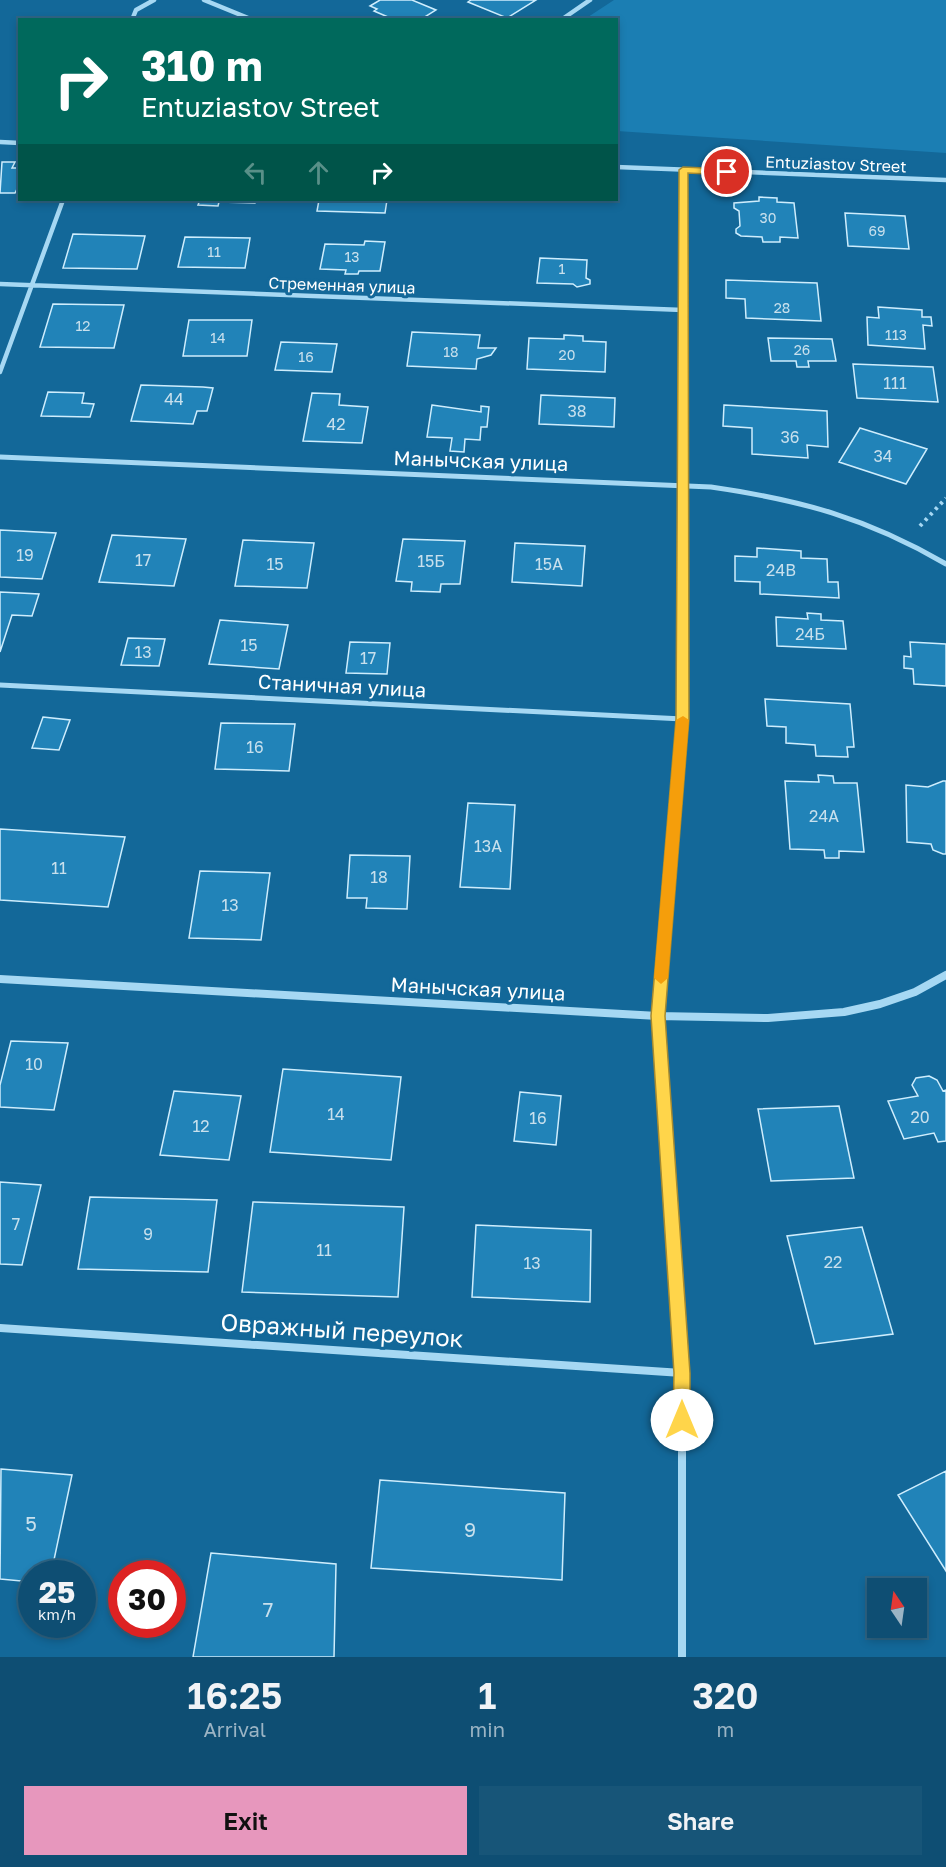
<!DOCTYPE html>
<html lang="en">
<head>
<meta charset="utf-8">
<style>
  :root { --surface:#0e4e73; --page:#175578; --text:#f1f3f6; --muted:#9bb4c4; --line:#2e6585; --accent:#e797bd }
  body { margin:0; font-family:"Golos Text",sans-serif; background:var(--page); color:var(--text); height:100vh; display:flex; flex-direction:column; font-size:22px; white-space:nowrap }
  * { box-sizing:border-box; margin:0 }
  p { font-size:20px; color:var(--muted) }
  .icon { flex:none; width:33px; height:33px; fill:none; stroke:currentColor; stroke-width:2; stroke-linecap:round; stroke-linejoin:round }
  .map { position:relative; height:1657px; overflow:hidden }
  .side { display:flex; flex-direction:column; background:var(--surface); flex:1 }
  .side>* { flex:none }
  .guide { position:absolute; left:18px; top:18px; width:600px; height:183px; border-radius:0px; box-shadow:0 3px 9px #0003,0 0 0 2px var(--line); background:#00695c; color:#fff; overflow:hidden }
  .needle { width:39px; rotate:347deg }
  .buttons { position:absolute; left:867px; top:1578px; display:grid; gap:12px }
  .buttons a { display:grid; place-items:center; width:60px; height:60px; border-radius:0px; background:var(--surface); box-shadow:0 3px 9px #0003,0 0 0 2px var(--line); font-size:30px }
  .speed { position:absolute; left:18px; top:1560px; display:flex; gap:12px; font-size:30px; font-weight:700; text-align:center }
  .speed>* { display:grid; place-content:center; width:78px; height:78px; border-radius:50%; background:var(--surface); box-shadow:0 3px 9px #0003,0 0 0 2px var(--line); line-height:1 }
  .speed small { font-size:15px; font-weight:400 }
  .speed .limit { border:9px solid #d22; background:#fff; color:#111 }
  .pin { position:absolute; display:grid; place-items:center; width:51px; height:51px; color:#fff; margin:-26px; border:3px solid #fff; border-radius:50%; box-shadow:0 2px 6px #0007 }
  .me { position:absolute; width:66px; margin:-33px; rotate:0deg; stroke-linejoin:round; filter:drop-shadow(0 0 4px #0008) }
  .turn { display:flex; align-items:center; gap:21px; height:126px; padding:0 24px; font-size:27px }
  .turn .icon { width:78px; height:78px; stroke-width:2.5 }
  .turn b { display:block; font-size:42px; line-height:51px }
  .lanes { display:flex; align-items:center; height:57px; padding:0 24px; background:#0003; justify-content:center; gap:30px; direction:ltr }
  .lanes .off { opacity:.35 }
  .eta { display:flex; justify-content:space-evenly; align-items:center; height:102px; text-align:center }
  .eta b { font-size:36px; font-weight:600; line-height:42px }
  .primary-button { display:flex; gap:12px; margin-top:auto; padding:12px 24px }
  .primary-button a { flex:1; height:69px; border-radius:0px; background:var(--accent); color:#111; font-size:24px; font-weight:600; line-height:69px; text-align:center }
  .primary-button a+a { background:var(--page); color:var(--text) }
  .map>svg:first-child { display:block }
  .green { fill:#1b7eb3 }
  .building { fill:#2183b8; stroke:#ceedfd; stroke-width:1.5 }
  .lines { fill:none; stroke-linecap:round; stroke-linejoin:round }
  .path { stroke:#a6d8f3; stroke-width:4; stroke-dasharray:3 4.5; stroke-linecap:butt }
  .street-far2 { stroke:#a6d8f3; stroke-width:4.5 }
  .street-far1 { stroke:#a6d8f3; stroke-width:5 }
  .street { stroke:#a6d8f3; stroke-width:8 }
  .route { fill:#ffd54a; stroke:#a68a30; stroke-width:1.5 }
  .slow { fill:#f59e0b }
  .labels { text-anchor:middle; stroke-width:6; stroke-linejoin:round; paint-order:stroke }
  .far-number-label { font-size:14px; fill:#c8e0ed }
  .far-street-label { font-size:16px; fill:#fff; stroke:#136899 }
  .number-label { font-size:16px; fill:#c8e0ed }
  .street-label { font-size:20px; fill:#fff; stroke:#136899 }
  .near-number-label { font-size:20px; fill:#c8e0ed }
  .near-street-label { font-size:24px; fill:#fff; stroke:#136899 }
</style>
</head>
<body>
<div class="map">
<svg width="946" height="1657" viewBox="0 0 946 1657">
  <rect width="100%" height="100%" fill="#136899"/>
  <path class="green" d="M 614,0 L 946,0 L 946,153 L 617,131 L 616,20 L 585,19 Z"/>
  <path class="building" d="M 380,0 L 412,0 L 436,10 L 420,20 L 395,20 L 374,11 L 377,9 L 370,6 Z
    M 471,0 L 536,0 L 507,18 L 468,2 Z
    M 2,162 L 15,162 L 12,168 L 20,168 L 20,183 L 15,193 L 0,193 Z
    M 759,197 L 777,198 L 777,202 L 794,203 L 798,238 L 780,237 L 780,242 L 763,242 L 762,237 L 741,236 L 736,233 L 736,229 L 740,226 L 739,211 L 734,208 L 734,203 L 759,201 Z
    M 200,200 L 256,200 L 255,203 L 219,202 L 218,206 L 198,205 Z
    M 319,200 L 387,200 L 385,213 L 317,211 Z
    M 845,213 L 905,216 L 909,249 L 848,246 Z
    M 73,234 L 145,236 L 137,269 L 63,268 Z
    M 185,237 L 250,238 L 245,268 L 178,267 Z
    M 365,241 L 385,242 L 380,271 L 359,271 L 358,274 L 345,274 L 346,270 L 320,269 L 325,244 L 364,245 Z
    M 540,258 L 587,260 L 586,278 L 590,280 L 590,284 L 577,287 L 573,284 L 537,283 Z
    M 726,280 L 817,283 L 821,321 L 746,318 L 745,299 L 726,298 Z
    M 53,304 L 124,305 L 114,348 L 40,347 Z
    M 878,307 L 922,310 L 922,317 L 931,317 L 932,326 L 923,325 L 925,349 L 868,345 L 867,317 L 879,318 Z
    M 189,320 L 252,320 L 247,356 L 183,356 Z
    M 412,332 L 480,335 L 478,348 L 496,348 L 491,355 L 477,359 L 476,369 L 407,366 Z
    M 564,335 L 583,336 L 583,341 L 606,342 L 605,372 L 527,369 L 529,338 L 564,339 Z
    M 768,338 L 832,339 L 836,361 L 808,361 L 809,367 L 797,367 L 796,361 L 771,361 Z
    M 281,342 L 337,344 L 332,372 L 275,370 Z
    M 853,364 L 933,367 L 938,402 L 857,398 Z
    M 141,385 L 203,387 L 213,388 L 207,411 L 197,411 L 193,424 L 131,421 Z
    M 48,392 L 84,393 L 82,403 L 94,404 L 90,417 L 41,416 Z
    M 312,393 L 340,394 L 339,405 L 368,407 L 362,443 L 303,441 Z
    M 541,395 L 615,398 L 614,427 L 539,424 Z
    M 432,405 L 481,412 L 481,406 L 489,407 L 487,427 L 481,427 L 480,440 L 465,439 L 464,452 L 450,451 L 452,438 L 427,437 Z
    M 724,405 L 827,411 L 828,447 L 807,445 L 808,458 L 752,454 L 752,428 L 723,426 Z
    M 860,428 L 927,449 L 906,484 L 839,462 Z
    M 0,530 L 56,533 L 42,579 L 0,577 Z
    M 112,535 L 186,539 L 174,586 L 99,582 Z
    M 403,539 L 465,541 L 460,584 L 441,584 L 440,592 L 411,591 L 412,582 L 396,581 Z
    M 243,540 L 314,543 L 307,588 L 235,586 Z
    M 515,543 L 585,546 L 582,586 L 512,582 Z
    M 757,548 L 801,551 L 801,558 L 827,559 L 828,582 L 838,582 L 839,598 L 760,594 L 760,582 L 735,581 L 735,556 L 757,557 Z
    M 0,592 L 39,594 L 32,616 L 12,615 L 0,652 Z
    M 807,613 L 821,614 L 821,620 L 843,621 L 846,649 L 777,646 L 776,617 L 808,619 Z
    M 220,620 L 288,625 L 279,669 L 209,664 Z
    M 128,638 L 165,639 L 159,666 L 121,665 Z
    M 350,642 L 390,643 L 387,674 L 346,673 Z
    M 910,642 L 946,644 L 946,686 L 914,684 L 913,669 L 904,668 L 904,656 L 911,657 Z
    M 765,699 L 850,704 L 854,747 L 847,747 L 848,757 L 816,756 L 815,745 L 786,743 L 786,727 L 767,726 Z
    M 43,717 L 70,720 L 59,750 L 32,748 Z
    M 221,723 L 295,724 L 289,771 L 215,769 Z
    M 818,775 L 833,776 L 834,783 L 857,783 L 864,852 L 839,851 L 839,858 L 825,858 L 824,850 L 790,849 L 785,781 L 819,782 Z
    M 943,781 L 946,781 L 946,854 L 943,854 L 933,850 L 931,844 L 907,842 L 906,785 L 928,787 Z
    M 468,803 L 515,805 L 510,889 L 460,887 Z
    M 0,829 L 125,837 L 108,907 L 0,900 Z
    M 350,855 L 410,856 L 407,909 L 366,908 L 367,898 L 347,898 Z
    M 200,871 L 270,873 L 261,940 L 189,938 Z
    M 11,1041 L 68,1043 L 54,1110 L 0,1107 L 0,1085 Z
    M 283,1069 L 401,1077 L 391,1160 L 270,1152 Z
    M 929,1076 L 937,1080 L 943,1091 L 946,1090 L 946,1141 L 938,1142 L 934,1133 L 904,1139 L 888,1101 L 918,1096 L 912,1085 L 916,1078 Z
    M 174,1091 L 241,1096 L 229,1160 L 160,1155 Z
    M 520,1092 L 561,1096 L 556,1145 L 514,1141 Z
    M 839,1106 L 854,1178 L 771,1181 L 758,1109 Z
    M 0,1182 L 41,1185 L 22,1265 L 0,1264 Z
    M 90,1197 L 217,1200 L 208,1272 L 78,1269 Z
    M 253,1202 L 404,1207 L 398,1297 L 242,1292 Z
    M 476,1225 L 591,1230 L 590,1302 L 472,1297 Z
    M 862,1227 L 893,1334 L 815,1344 L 787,1236 Z
    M 1,1469 L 72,1475 L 51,1574 L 32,1574 L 32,1582 L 0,1579 Z
    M 946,1471 L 946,1571 L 898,1495 Z
    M 380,1480 L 565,1493 L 562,1580 L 371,1568 Z
    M 211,1553 L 336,1564 L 334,1657 L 193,1657 Z"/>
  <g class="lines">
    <path class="path" d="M 920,526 L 946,498"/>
    <path class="street-far2" d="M 204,0 L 253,20
      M 132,20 L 136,10 L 154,0
      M 561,20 L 590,0
      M 0,142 L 20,143
      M 616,167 L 946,180
      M 683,170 L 683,422
      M 0,284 L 683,310
      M 0,372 L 63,200"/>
    <path class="street-far1" d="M 0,457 L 711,487 C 801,500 867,518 946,564
      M 0,685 L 683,719
      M 662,963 L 683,719 L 683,421"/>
    <path class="street" d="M 663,962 L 658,1016 L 682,1373 L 682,1657
      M 0,979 L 658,1016 L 768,1018 L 844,1012 L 880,1004 L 915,992 L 946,975
      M 0,1328 L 682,1373"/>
  </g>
  <path class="route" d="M 683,167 L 727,169 L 732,172 L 727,175 L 688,173 L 689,719 L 665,1016 L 690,1373 L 690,1420 L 688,1426 L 682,1428 L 676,1426 L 673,1420 L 674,1373 L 651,1016 L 676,719 L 679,170 Z"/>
  <path class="slow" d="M 683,716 L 689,720 L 668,978 L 661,984 L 654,978 L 676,720 Z"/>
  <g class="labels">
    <g class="far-number-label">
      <text x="768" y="223">30</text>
      <text x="877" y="236">69</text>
      <text x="214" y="257">11</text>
      <text x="352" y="262">13</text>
      <text x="562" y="274">1</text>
      <text x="782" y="313">28</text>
      <text x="83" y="331">12</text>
      <text x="896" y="340">113</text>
      <text x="218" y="343">14</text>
      <text x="802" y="355">26</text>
      <text x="451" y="357">18</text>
      <text x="567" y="360">20</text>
      <text x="306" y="362">16</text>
    </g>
    <g class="far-street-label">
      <text transform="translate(836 164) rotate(2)" y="6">Entuziastov Street</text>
      <text transform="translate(342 285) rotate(2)" y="6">Стременная улица</text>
    </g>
    <g class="number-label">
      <text x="895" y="389">111</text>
      <text x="174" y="405">44</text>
      <text x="577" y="417">38</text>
      <text x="336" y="430">42</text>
      <text x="790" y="443">36</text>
      <text x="883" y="462">34</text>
      <text x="25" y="561">19</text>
      <text x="143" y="566">17</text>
      <text x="431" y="567">15Б</text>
      <text x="275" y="570">15</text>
      <text x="549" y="570">15А</text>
      <text x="781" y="576">24В</text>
      <text x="810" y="640">24Б</text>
      <text x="249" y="651">15</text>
      <text x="143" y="658">13</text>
      <text x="368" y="664">17</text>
      <text x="255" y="753">16</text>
      <text x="824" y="822">24А</text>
      <text x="488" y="852">13А</text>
      <text x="59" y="874">11</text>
      <text x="379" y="883">18</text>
      <text x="230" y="911">13</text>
      <text x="34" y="1070">10</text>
      <text x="336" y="1120">14</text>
      <text x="920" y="1123">20</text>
      <text x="538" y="1124">16</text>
      <text x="201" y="1132">12</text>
      <text x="16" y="1230">7</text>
      <text x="148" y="1240">9</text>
      <text x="324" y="1256">11</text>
      <text x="833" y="1268">22</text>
      <text x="532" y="1269">13</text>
    </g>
    <g class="street-label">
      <text transform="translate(481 461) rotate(2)" y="7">Манычская улица</text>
      <text transform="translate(342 686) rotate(3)" y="7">Станичная улица</text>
      <text transform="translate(478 989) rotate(3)" y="7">Манычская улица</text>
    </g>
    <g class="near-number-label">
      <text x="31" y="1531">5</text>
      <text x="470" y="1537">9</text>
      <text x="268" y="1617">7</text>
    </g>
    <g class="near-street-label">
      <text transform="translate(342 1331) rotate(4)" y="8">Овражный переулок</text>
    </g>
  </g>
</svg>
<div class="buttons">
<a><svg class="needle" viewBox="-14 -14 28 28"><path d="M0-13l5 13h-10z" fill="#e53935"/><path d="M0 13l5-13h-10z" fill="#9bb4c4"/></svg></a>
</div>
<div class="speed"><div>25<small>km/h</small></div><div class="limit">30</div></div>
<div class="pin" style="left:727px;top:172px;background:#d93025"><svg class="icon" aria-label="arrive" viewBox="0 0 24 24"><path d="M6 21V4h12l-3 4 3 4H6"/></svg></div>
<svg class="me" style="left:682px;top:1420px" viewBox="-20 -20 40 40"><circle r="19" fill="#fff"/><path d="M0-13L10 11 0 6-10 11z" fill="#ffd54a"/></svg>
<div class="guide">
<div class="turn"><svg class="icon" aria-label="right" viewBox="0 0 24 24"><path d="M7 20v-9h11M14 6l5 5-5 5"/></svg><div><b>310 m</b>Entuziastov Street</div></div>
<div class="lanes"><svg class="icon off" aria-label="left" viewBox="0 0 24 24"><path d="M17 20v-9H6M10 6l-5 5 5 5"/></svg><svg class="icon off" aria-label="ahead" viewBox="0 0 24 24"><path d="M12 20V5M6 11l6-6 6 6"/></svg><svg class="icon" aria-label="right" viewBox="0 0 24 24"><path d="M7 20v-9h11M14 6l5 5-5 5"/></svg></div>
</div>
</div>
<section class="side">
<div class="eta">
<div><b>16:25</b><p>Arrival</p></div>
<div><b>1</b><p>min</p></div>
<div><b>320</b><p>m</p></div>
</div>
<div class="primary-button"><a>Exit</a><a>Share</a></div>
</section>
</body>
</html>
